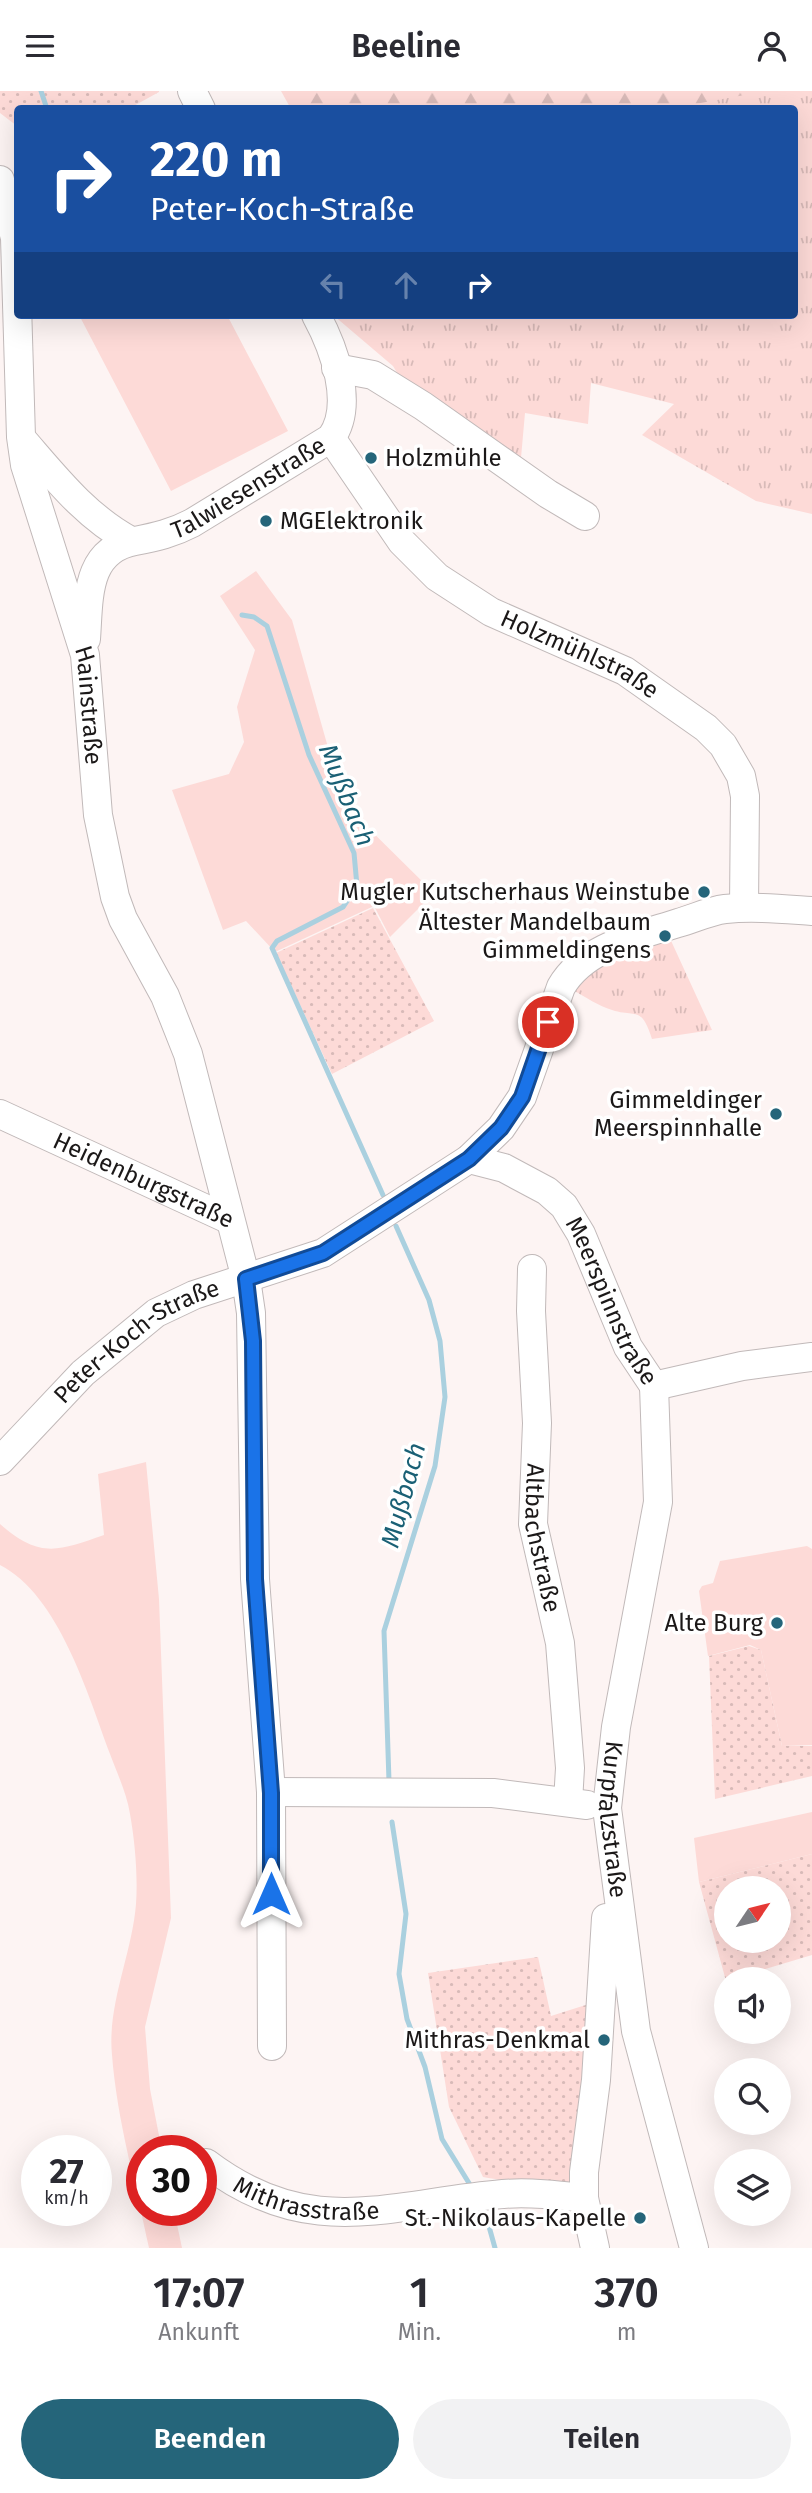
<!DOCTYPE html>
<html lang="de">
<head>
<meta charset="utf-8">
<style>
  :root { --surface:#fff; --page:#f2f2f3; --text:#2b2b33; --muted:#7c7c81; --accent:#25657a }
  body { margin:0; font-family:"Fira Sans",sans-serif; background:var(--page); color:var(--text); height:100vh; display:flex; flex-direction:column; font-size:26px; white-space:nowrap }
  * { box-sizing:border-box; margin:0 }
  p { font-size:23px; color:var(--muted) }
  .icon { flex:none; width:38px; height:38px; fill:none; stroke:currentColor; stroke-width:2; stroke-linecap:round; stroke-linejoin:round }
  .map { position:relative; height:2157px; overflow:hidden }
  .details { display:flex; flex-direction:column; background:var(--surface); flex:1 }
  .details>* { flex:none }
  .top-card { position:absolute; left:14px; top:14px; width:784px; height:214px; border-radius:7px; box-shadow:0 7px 28px #0002; background:#1a4fa0; color:#fff; overflow:hidden }
  .needle { width:46px; rotate:55deg }
  .buttons { position:absolute; left:714px; top:1785px; display:grid; gap:14px }
  .buttons a { display:grid; place-items:center; width:77px; height:77px; border-radius:50%; background:var(--surface); box-shadow:0 7px 28px #0002; font-size:35px }
  .speed { position:absolute; left:21px; top:2044px; display:flex; gap:14px; font-size:35px; font-weight:700; text-align:center }
  .speed>* { display:grid; place-content:center; width:91px; height:91px; border-radius:50%; background:var(--surface); box-shadow:0 7px 28px #0002; line-height:1 }
  .speed small { font-size:18px; font-weight:400 }
  .speed .limit { border:10px solid #d22; background:#fff; color:#111 }
  .pin { position:absolute; display:grid; place-items:center; width:60px; height:60px; color:#fff; margin:-30px; border:4px solid #fff; border-radius:50%; box-shadow:0 2px 7px #0007 }
  .me { position:absolute; width:77px; margin:-38px; rotate:0deg; stroke-linejoin:round; filter:drop-shadow(0 0 5px #0008) }
  .turn { display:flex; align-items:center; gap:24px; height:147px; padding:0 21px; font-size:32px }
  .turn .icon { width:91px; height:91px; stroke-width:2.5 }
  .turn b { display:block; font-size:49px; line-height:60px }
  .lanes { display:flex; align-items:center; height:66px; padding:0 21px; background:#0003; justify-content:center; gap:35px; direction:ltr }
  .lanes .off { opacity:.35 }
  .eta { display:flex; justify-content:space-evenly; align-items:center; height:119px; text-align:center }
  .eta b { font-size:42px; font-weight:600; line-height:49px }
  .cta { display:flex; gap:14px; margin-top:auto; padding:14px 21px }
  .cta a { flex:1; height:80px; border-radius:42px; background:var(--accent); color:#fff; font-size:28px; font-weight:600; line-height:80px; text-align:center }
  .cta a+a { background:var(--page); color:var(--text) }
  header { display:flex; justify-content:space-between; align-items:center; height:91px; padding:0 21px; background:var(--surface); font-size:32px; font-weight:600 }
  .map>svg:first-child { display:block }
  .grass { fill:#fddad7 }
  .forest { fill:url(#forest-firs) }
  .park { fill:url(#park-tufts) }
  .garden { fill:url(#garden-dots); fill-rule:evenodd }
  .lines { fill:none; stroke-linecap:round; stroke-linejoin:round }
  .stream { stroke:#aad0df; stroke-width:5 }
  .minor-casing { stroke:#c1b9b9; stroke-width:30 }
  .minor { stroke:#fff; stroke-width:28 }
  .route-casing { stroke:#114b97; stroke-width:18 }
  .route { stroke:#1a73e8; stroke-width:12 }
  .poi-dot { fill:#25657a; stroke:#fff; stroke-width:2.5 }
  .labels { text-anchor:middle; stroke-width:7; stroke-linejoin:round; paint-order:stroke }
  .poi-label { font-size:24px; fill:#1b1818; stroke:#fff; text-anchor:end }
  .street-label { font-size:24px; fill:#1b1818; stroke:#fff }
  .water-label { font-size:26px; font-style:italic; fill:#1a6075; stroke:#fff }
</style>
</head>
<body>
<header><svg class="icon" aria-label="menu" viewBox="0 0 24 24"><path d="M4 6h16M4 12h16M4 18h16"/></svg>Beeline<svg class="icon" aria-label="person" viewBox="0 0 24 24"><circle cx="12" cy="8" r="4"/><path d="M4 21q1-7 8-7t8 7"/></svg></header>
<div class="map">
<svg width="812" height="2157" viewBox="0 0 812 2157">
  <defs>
    <pattern id="forest-firs" width="22" height="20" patternUnits="userSpaceOnUse" patternTransform="scale(1.75)"><rect width="22" height="20" fill="#fddad7"/><path d="M5 1l3.5 6h-7zM16 11l3.5 6h-7z" fill="#d8bab8"/></pattern>
    <pattern id="park-tufts" width="24" height="20" patternUnits="userSpaceOnUse" patternTransform="scale(1.75)"><rect width="24" height="20" fill="#fddad7"/><path d="M3 7l-1-3M5 7V3M7 7l1-3M15 17l-1-3M17 17v-4M19 17l1-3" fill="none" stroke="#d8bab8"/></pattern>
    <pattern id="garden-dots" width="8" height="8" patternUnits="userSpaceOnUse" patternTransform="scale(1.75)"><rect width="8" height="8" fill="#fddad7"/><path d="M2 2h.1M6 6h.1" fill="none" stroke="#d8bab8" stroke-width="1.8" stroke-linecap="round"/></pattern>
  </defs>
  <rect width="100%" height="100%" fill="#fdf4f3"/>
  <path class="grass" d="M 79,224 L 227,224 L 288,340 L 171,400 Z
    M 256,480 L 292,529 L 344,713 L 434,802 L 390,846 L 374,815 L 275,861 L 246,830 L 223,839 L 172,699 L 229,683 L 244,651 L 237,616 L 255,559 L 220,505 Z
    M 146,1371 L 159,1508 L 171,1827 L 145,1936 L 150,1998 L 162,2060 L 142,2060 L 142,2119 L 174,2119 L 182,2157 L 149,2157 C 136,2094 117,2029 112,1964 C 107,1914 132,1863 136,1813 C 138,1785 135,1751 130,1723 C 127,1703 117,1682 110,1663 C 88,1604 59,1504 0,1474 L 0,1433 C 40,1468 58,1460 104,1444 L 98,1383 Z
    M 807,1455 L 812,1458 L 812,1654 L 782,1655 L 761,1559 L 750,1554 L 708,1565 L 699,1500 L 702,1495 L 713,1492 L 720,1470 Z
    M 812,1721 L 812,1763 L 699,1791 L 694,1747 Z"/>
  <path class="forest" d="M 281,0 L 812,0 L 794,18 L 291,18 Z"/>
  <path class="park" d="M 767,0 L 812,0 L 812,423 L 756,410 L 642,344 L 674,313 L 591,292 L 588,333 L 525,322 L 520,378 L 399,285 L 393,275 L 333,224 L 794,224 L 794,18 L 673,17 Z
    M 667,841 L 712,939 L 652,948 C 641,914 637,927 612,919 C 599,915 585,906 573,899 L 594,877 Z"/>
  <path class="garden" d="M 0,0 L 159,0 L 159,1 L 130,17 L 18,18 L 17,35 L 0,22 Z
    M 373,817 L 434,930 L 332,983 L 276,862 Z
    M 749,1555 L 761,1559 L 782,1655 L 812,1655 L 812,1685 L 715,1708 L 709,1565 Z
    M 812,1763 L 812,1864 L 726,1890 L 699,1791 ZM 779,1797 L 779,1850 L 726,1850 L 726,1797 Z
    M 538,1866 L 551,1925 L 592,1912 L 574,2086 C 560,2105 505,2089 483,2086 L 449,2016 L 428,1882 Z"/>
  <g class="lines">
    <path class="stream" d="M 41,0 L 47,18
      M 242,524 L 254,526 L 267,535 L 309,664 L 354,762 L 357,795 L 343,816 L 277,850 L 272,857 L 383,1104
      M 389,1690 L 384,1540 L 435,1375 L 445,1306 L 440,1250 L 429,1209 L 396,1135
      M 392,1731 L 406,1823 L 399,1883 L 407,1928 L 425,1976 L 442,2048 L 472,2097
      M 483,2114 L 495,2157"/>
    <g class="minor-casing">
      <g id="minor">
        <path d="M 192,0 L 201,18"/>
        <path id="s1" d="M 0,89 L 15,147 L 21,346 L 25,374 L 85,564 L 98,724 L 115,806 L 123,828 L 165,905 L 188,963 L 246,1188 L 251,1222 L 255,1488 L 271,1701 L 272,1955"/>
        <path d="M 336,277 L 373,284 L 423,315 L 548,403 L 585,425"/>
        <path id="s2" d="M 331,347 L 402,451 L 437,486 L 491,521 L 625,580 L 706,637 L 723,654 L 741,685 L 745,705 L 744,816"/>
        <path d="M 22,348 C 55,386 86,426 131,450"/>
        <path id="s3" d="M 86,548 C 89,508 85,459 135,450 C 156,446 173,442 192,432 L 331,347 C 355,314 334,257 316,224"/>
        <path id="s4" d="M 0,1023 L 230,1129"/>
        <path id="s5" d="M 469,1068 L 504,1077 L 547,1100 L 564,1115 L 581,1143 L 628,1256 L 654,1295"/>
        <path id="s6" d="M 532,1178 L 531,1220 L 537,1332 L 533,1433 L 560,1552 L 570,1677 L 568,1711"/>
        <path id="s7" d="M 654,1295 L 658,1411 L 616,1636 L 607,1717 L 636,1940 L 694,2157"/>
        <path d="M 654,1295 L 742,1275 L 812,1266"/>
        <path id="s8" d="M 0,1370 L 83,1282 L 156,1222 L 194,1204 L 323,1162 L 469,1068 L 501,1037 L 522,1006 L 561,896 C 584,856 638,845 678,832 C 693,828 709,820 725,818 C 754,815 783,818 812,820"/>
        <path d="M 271,1701 L 493,1702 L 587,1714"/>
        <path id="s9" d="M 206,2072 C 310,2151 387,2113 503,2103 C 530,2101 557,2104 584,2107"/>
        <path d="M 595,2157 L 584,2107 L 584,2081 L 596,1989 L 606,1827"/>
      </g>
    </g>
    <use href="#minor" class="minor"/>
  </g>
  <g class="lines">
    <g class="route-casing">
      <path id="route" d="M 271,1803 L 271,1702 L 255,1488 L 253,1250 L 246,1188 L 323,1162 L 469,1068 L 501,1037 L 522,1006 L 548,931"/>
    </g>
    <use href="#route" class="route"/>
  </g>
  <g class="poi-dot">
    <circle cx="371" cy="367" r="7"/>
    <circle cx="266" cy="430" r="7"/>
    <circle cx="704" cy="801" r="7"/>
    <circle cx="665" cy="845" r="7"/>
    <circle cx="776" cy="1023" r="7"/>
    <circle cx="777" cy="1532" r="7"/>
    <circle cx="604" cy="1949" r="7"/>
    <circle cx="640" cy="2127" r="7"/>
  </g>
  <g class="labels">
    <g class="poi-label">
      <text x="385" y="375" text-anchor="start">Holzmühle</text>
      <text x="280" y="438" text-anchor="start">MGElektronik</text>
      <text x="690" y="809">Mugler Kutscherhaus Weinstube</text>
      <text x="651" y="839">Ältester Mandelbaum<tspan x="651" dy="28">Gimmeldingens</tspan></text>
      <text x="762" y="1017">Gimmeldinger<tspan x="762" dy="28">Meerspinnhalle</tspan></text>
      <text x="763" y="1540">Alte Burg</text>
      <text x="590" y="1957">Mithras-Denkmal</text>
      <text x="626" y="2135">St.-Nikolaus-Kapelle</text>
    </g>
    <g class="street-label">
      <text dy="8" stroke="none"><textPath href="#s3" startOffset="247">Talwiesenstraße</textPath></text>
      <text dy="8" stroke="none"><textPath href="#s2" startOffset="338">Holzmühlstraße</textPath></text>
      <text dy="8" stroke="none"><textPath href="#s1" startOffset="537">Hainstraße</textPath></text>
      <text dy="8" stroke="none"><textPath href="#s4" startOffset="158">Heidenburgstraße</textPath></text>
      <text dy="8" stroke="none"><textPath href="#s5" startOffset="214">Meerspinnstraße</textPath></text>
      <text dy="8" stroke="none"><textPath href="#s8" startOffset="184">Peter-Koch-Straße</textPath></text>
      <text dy="8" stroke="none"><textPath href="#s6" startOffset="270">Altbachstraße</textPath></text>
      <text dy="8" stroke="none"><textPath href="#s7" startOffset="438">Kurpfalzstraße</textPath></text>
      <text dy="8" stroke="none"><textPath href="#s9" startOffset="110">Mithrasstraße</textPath></text>
    </g>
    <g class="water-label">
      <text transform="translate(347 704) rotate(68)" y="9">Mußbach</text>
      <text transform="translate(403 1404) rotate(-75)" y="9">Mußbach</text>
    </g>
  </g>
</svg>
<div class="buttons">
<a><svg class="needle" viewBox="-14 -14 28 28"><path d="M0-13l5 13h-10z" fill="#e53935"/><path d="M0 13l5-13h-10z" fill="#7c7c81"/></svg></a>
<a><svg class="icon" aria-label="sound" viewBox="0 0 24 24"><path d="M4 9h4l5-4v14l-5-4H4zM17 9q2 3 0 6"/></svg></a>
<a><svg class="icon" aria-label="search" viewBox="0 0 24 24"><circle cx="10" cy="10" r="6"/><path d="M15 15l6 6"/></svg></a>
<a><svg class="icon" aria-label="layers" viewBox="0 0 24 24"><path d="M12 4l9 5-9 5-9-5zM3 14l9 5 9-5"/></svg></a>
</div>
<div class="speed"><div>27<small>km/h</small></div><div class="limit">30</div></div>
<div class="pin" style="left:548px;top:931px;background:#d93025"><svg class="icon" aria-label="arrive" viewBox="0 0 24 24"><path d="M6 21V4h12l-3 4 3 4H6"/></svg></div>
<svg class="me" style="left:271px;top:1803px" viewBox="-20 -20 40 40"><path d="M0-17L14 15 0 8-14 15z" fill="#1a73e8" stroke="#fff" stroke-width="4"/></svg>
<div class="top-card">
<div class="turn"><svg class="icon" aria-label="right" viewBox="0 0 24 24"><path d="M7 20v-9h11M14 6l5 5-5 5"/></svg><div><b>220 m</b>Peter-Koch-Straße</div></div>
<div class="lanes"><svg class="icon off" aria-label="left" viewBox="0 0 24 24"><path d="M17 20v-9H6M10 6l-5 5 5 5"/></svg><svg class="icon off" aria-label="ahead" viewBox="0 0 24 24"><path d="M12 20V5M6 11l6-6 6 6"/></svg><svg class="icon" aria-label="right" viewBox="0 0 24 24"><path d="M7 20v-9h11M14 6l5 5-5 5"/></svg></div>
</div>
</div>
<section class="details">
<div class="eta">
<div><b>17:07</b><p>Ankunft</p></div>
<div><b>1</b><p>Min.</p></div>
<div><b>370</b><p>m</p></div>
</div>
<div class="cta"><a>Beenden</a><a>Teilen</a></div>
</section>
</body>
</html>
